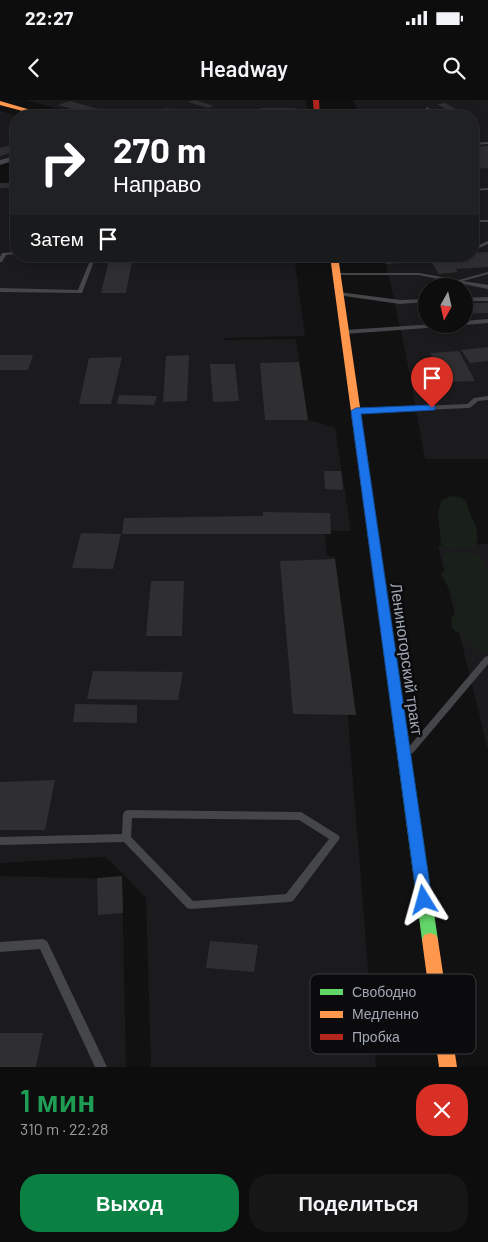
<!DOCTYPE html>
<html lang="ru">
<head>
<meta charset="utf-8">
<style>
  :root { --surface:#0d0d0d; --page:#161616; --text:#f1f3f6; --muted:#9a9c9d; --line:#2d2d2e; --accent:#0b8043 }
  body { margin:0; font-family:Barlow,sans-serif; background:var(--page); color:var(--text); height:100vh; display:flex; flex-direction:column; font-size:19px; white-space:nowrap }
  * { box-sizing:border-box; margin:0 }
  p { font-size:16px; color:var(--muted) }
  .icon { flex:none; width:28px; height:28px; fill:none; stroke:currentColor; stroke-width:2; stroke-linecap:round; stroke-linejoin:round }
  .map { position:relative; height:967px; overflow:hidden }
  .panel { display:flex; flex-direction:column; background:var(--surface); flex:1 }
  .panel>* { flex:none }
  .guide { position:absolute; left:10px; top:10px; width:469px; height:152px; border-radius:20px; box-shadow:0 2px 12px #0003,0 0 0 1px var(--line); background:#202124; color:#fff; overflow:hidden }
  .needle { width:32px; rotate:188deg }
  .buttons { position:absolute; left:418px; top:178px; display:grid; gap:10px }
  .buttons a { display:grid; place-items:center; width:55px; height:55px; border-radius:50%; background:var(--surface); box-shadow:0 2px 12px #0003,0 0 0 1px var(--line); font-size:25px }
  .pin { position:absolute; display:grid; place-items:center; width:42px; height:42px; color:#fff; margin:-51px -21px; border-radius:50% 50% 50% 0; rotate:-45deg; box-shadow:0 0 5px #0007 }
  .pin .icon { rotate:45deg }
  .me { position:absolute; width:55px; margin:-28px; rotate:352deg; stroke-linejoin:round; filter:drop-shadow(0 0 4px #0008) }
  .turn { display:flex; align-items:center; gap:18px; height:105px; padding:0 20px; font-size:22px }
  .turn .icon { width:65px; height:65px; stroke-width:2.5 }
  .turn b { display:block; font-size:35px; line-height:42px }
  .then { display:flex; align-items:center; height:48px; padding:0 20px; background:#0003; gap:10px; font-size:19px }
  .round { display:grid; place-items:center; flex:none; width:52px; height:52px; border-radius:20px; background:var(--page) }
  .overview { display:flex; align-items:center; justify-content:space-between; height:85px; padding:0 20px }
  h1 { font-size:30px; font-weight:600; line-height:38px; color:#1e9e55 }
  .primary-button { display:flex; gap:10px; margin-top:auto; padding:10px 20px }
  .primary-button a { flex:1; height:58px; border-radius:20px; background:var(--accent); color:#fff; font-size:20px; font-weight:600; line-height:58px; text-align:center }
  .primary-button a+a { background:var(--page); color:var(--text) }
  .status { display:flex; justify-content:space-between; align-items:center; height:35px; padding:0 25px; background:var(--surface); direction:ltr }
  .status svg { height:14px; fill:currentColor }
  header { display:flex; justify-content:space-between; align-items:center; height:65px; padding:0 20px; background:var(--surface); font-size:22px; font-weight:600 }
  .map>svg:first-child { display:block }
  .built { fill:#1b1b1d; fill-rule:evenodd }
  .green { fill:#19201a }
  .building { fill:#2f2f31 }
  .lines { fill:none; stroke-linecap:round; stroke-linejoin:round }
  .lane { fill:#45464a; fill-rule:evenodd }
  .street { fill:#45464a; fill-rule:evenodd }
  .fast { fill:#63d668; fill-rule:evenodd }
  .slow { fill:#ff974d; fill-rule:evenodd }
  .jam { fill:#b3261e; fill-rule:evenodd }
  .route { fill:#1a73e8; stroke:#114b97 }
  .labels { text-anchor:middle; stroke-width:5; stroke-linejoin:round; paint-order:stroke }
  .street-label { font-size:16px; fill:#a1a7b4; stroke:#0b0b0d }
  .key { fill:#0b0b0d; stroke:#383a3f; stroke-width:1 }
  .key-label { font-size:14px; fill:#a1a7b4 }
</style>
</head>
<body>
<div class="status"><b>22:27</b><svg viewBox="0 0 49 12"><path d="M0 12V9h3v3zM5 12V6h3v6zM10 12V3h3v9zM15 12V0h3v12zM26 1h20v11H26zM47 4h2v5h-2z"/></svg></div>
<header><svg class="icon" aria-label="back" viewBox="0 0 24 24"><path d="M15 5l-7 7 7 7"/></svg>Headway<svg class="icon" aria-label="search" viewBox="0 0 24 24"><circle cx="10" cy="10" r="6"/><path d="M15 15l6 6"/></svg></header>
<div class="map">
<svg width="488" height="967" viewBox="0 0 488 967">
  <rect width="100%" height="100%" fill="#111"/>
  <path class="built" d="M 26,0 L 306,0 L 308,16 L 84,16 Z
    M 353,0 L 488,0 L 488,359 L 425,359 L 404,245 L 386,164 L 382,156 L 472,156 L 472,16 L 360,16 ZM 426,186 L 464,186 L 464,224 L 426,224 Z
    M 0,11 L 18,16 L 16,16 L 16,55 L 0,59 Z
    M 0,83 L 16,83 L 16,156 L 294,156 L 305,236 L 223,238 L 226,240 L 296,239 L 308,320 L 335,327 L 351,431 L 332,431 L 325,434 L 327,456 L 335,457 L 376,967 L 151,967 L 146,798 L 106,757 L 0,763 Z
    M 488,444 L 488,650 L 438,446 Z
    M 0,776 L 122,779 L 126,967 L 0,967 Z"/>
  <path class="green" d="M 451,396 L 460,397 L 466,401 C 469,418 483,429 475,447 L 448,449 L 441,444 L 438,415 L 441,401 Z
    M 464,451 C 476,452 482,457 488,468 L 488,549 L 486,553 C 474,552 473,546 466,538 C 462,534 456,532 452,528 L 451,519 L 457,510 L 457,503 L 441,474 L 447,469 L 444,454 Z"/>
  <path class="building" d="M 195,0 L 214,6 L 208,8 L 188,2 Z
    M 70,1 L 102,10 L 90,14 L 58,5 Z
    M 445,3 L 468,16 L 449,16 L 445,13 L 450,12 L 437,4 Z
    M 167,8 L 192,16 L 162,16 L 151,13 Z
    M 261,8 L 295,8 L 295,12 L 261,12 Z
    M 16,43 L 16,51 L 0,56 L 0,48 Z
    M 488,46 L 488,68 L 472,69 L 472,47 Z
    M 0,83 L 16,83 L 16,88 L 0,88 Z
    M 488,152 L 488,167 L 456,169 L 458,172 L 439,174 L 431,161 L 386,164 L 383,159 L 472,156 L 472,153 Z
    M 110,156 L 133,156 L 126,193 L 101,193 Z
    M 464,203 L 488,203 L 488,213 L 464,214 Z
    M 488,247 L 488,261 L 470,263 L 461,250 Z
    M 459,251 L 475,281 L 447,282 L 430,253 Z
    M 0,255 L 33,255 L 28,270 L 0,270 Z
    M 189,255 L 187,301 L 163,302 L 166,256 Z
    M 122,257 L 111,304 L 79,304 L 89,258 Z
    M 299,262 L 308,320 L 265,320 L 260,263 Z
    M 210,264 L 235,264 L 239,301 L 213,302 Z
    M 119,295 L 157,296 L 154,305 L 117,304 Z
    M 324,371 L 341,371 L 343,390 L 325,389 Z
    M 263,412 L 330,413 L 331,434 L 122,434 L 124,418 L 263,416 Z
    M 81,433 L 121,434 L 113,469 L 72,468 Z
    M 335,459 L 356,615 L 293,614 L 280,461 Z
    M 151,481 L 184,481 L 182,536 L 146,536 Z
    M 93,571 L 183,572 L 178,600 L 87,599 Z
    M 75,604 L 137,605 L 137,623 L 73,622 Z
    M 55,680 L 45,730 L 0,730 L 0,682 Z
    M 122,776 L 123,813 L 98,815 L 97,778 Z
    M 210,841 L 258,845 L 254,872 L 206,868 Z
    M 0,933 L 43,933 L 36,967 L 0,967 Z"/>
  <g class="lines">
    <path class="lane" d="M 427,7 L 439,15 L 440,16 L 436,16 L 426,9 Z
      M 488,42 L 488,44 L 472,45 L 472,43 Z
      M 488,88 L 488,90 L 472,91 L 472,89 Z
      M 472,120 L 488,120 L 488,122 L 472,122 Z
      M 488,141 L 488,144 L 472,151 L 472,148 Z
      M 16,152 L 16,154 L 6,155 L 2,162 L 0,162 L 0,157 L 2,153 Z
      M 92,156 L 96,156 L 82,193 L 0,192 L 0,188 L 78,190 Z
      M 353,156 L 380,156 L 378,157 L 334,160 L 332,159 L 334,158 Z
      M 488,172 L 488,174 L 463,181 L 488,185 L 488,189 L 419,175 L 336,175 L 334,174 L 336,173 L 419,173 L 459,180 Z
      M 339,192 L 400,200 L 426,199 L 426,202 L 400,204 L 337,195 L 337,193 Z
      M 488,197 L 488,201 L 464,201 L 464,198 Z
      M 488,219 L 488,223 L 464,225 L 462,224 L 464,224 L 464,221 Z
      M 436,224 L 457,224 L 454,226 L 345,234 L 342,232 L 345,230 Z
      M 488,296 L 488,300 L 478,301 L 471,307 L 469,308 L 358,313 L 355,311 L 358,309 L 467,304 L 474,298 Z
      M 488,556 L 488,564 L 413,653 L 410,654 L 407,653 L 406,651 L 407,649 L 485,557 Z
      M 128,710 L 301,712 L 338,735 L 340,738 L 293,801 L 289,802 L 191,809 L 187,808 L 124,742 L 0,745 L 0,737 L 122,734 L 123,714 L 125,711 ZM 132,718 L 299,720 L 329,739 L 286,794 L 193,801 L 131,737 Z
      M 43,839 L 47,841 L 107,967 L 95,967 L 40,849 L 0,852 L 0,842 Z"/>
    <path class="street" d="M 13,56 L 16,56 L 16,60 L 0,65 L 0,60 Z"/>
    <path class="fast" d="M 388,537 L 394,541 L 438,840 L 436,845 L 430,847 L 424,845 L 422,840 L 382,541 Z"/>
    <path class="slow" d="M 0,1 L 48,15 L 49,16 L 41,16 L 0,5 Z
      M 330,156 L 338,156 L 394,541 L 388,545 L 382,541 Z
      M 430,833 L 436,835 L 438,840 L 457,967 L 439,967 L 422,840 L 424,835 Z"/>
    <path class="jam" d="M 313,0 L 319,0 L 320,16 L 314,16 Z"/>
  </g>
  <path class="route" d="M 432,305 L 435,306 L 435,310 L 361,314 L 432,800 L 430,805 L 424,807 L 419,805 L 417,800 L 351,311 L 356,308 Z"/>
  <g class="labels">
    <g class="street-label">
      <text transform="translate(407 559) rotate(82)" y="6">Лениногорский тракт</text>
    </g>
  </g>
  <rect x="310" y="874" width="166" height="80" rx="8" class="key"/>
  <rect x="320" y="889" width="23" height="6" fill="#63d668"/>
  <rect x="320" y="911" width="23" height="7" fill="#ff974d"/>
  <rect x="320" y="934" width="23" height="6" fill="#b3261e"/>
  <g class="key-label">
    <text x="352" y="897">Свободно</text>
    <text x="352" y="919">Медленно</text>
    <text x="352" y="942">Пробка</text>
  </g>
</svg>
<div class="buttons">
<a><svg class="needle" viewBox="-14 -14 28 28"><path d="M0-13l5 13h-10z" fill="#e53935"/><path d="M0 13l5-13h-10z" fill="#9a9c9d"/></svg></a>
</div>
<div class="pin" style="left:432px;top:308px;background:#d93025"><svg class="icon" aria-label="arrive" viewBox="0 0 24 24"><path d="M6 21V4h12l-3 4 3 4H6"/></svg></div>
<svg class="me" style="left:424px;top:800px" viewBox="-20 -20 40 40"><path d="M0-17L14 15 0 8-14 15z" fill="#1a73e8" stroke="#fff" stroke-width="4"/></svg>
<div class="guide">
<div class="turn"><svg class="icon" aria-label="right" viewBox="0 0 24 24"><path d="M7 20v-9h11M14 6l5 5-5 5"/></svg><div><b>270 m</b>Направо</div></div>
<div class="then">Затем<svg class="icon" aria-label="arrive" viewBox="0 0 24 24"><path d="M6 21V4h12l-3 4 3 4H6"/></svg></div>
</div>
</div>
<section class="panel">
<div class="overview"><div><h1>1 мин</h1><p>310 m · 22:28</p></div><a class="round" style="background:#d93025;color:#fff"><svg class="icon" aria-label="close" viewBox="0 0 24 24"><path d="M6 6l12 12M18 6L6 18"/></svg></a></div>
<div class="primary-button"><a>Выход</a><a>Поделиться</a></div>
</section>
</body>
</html>
